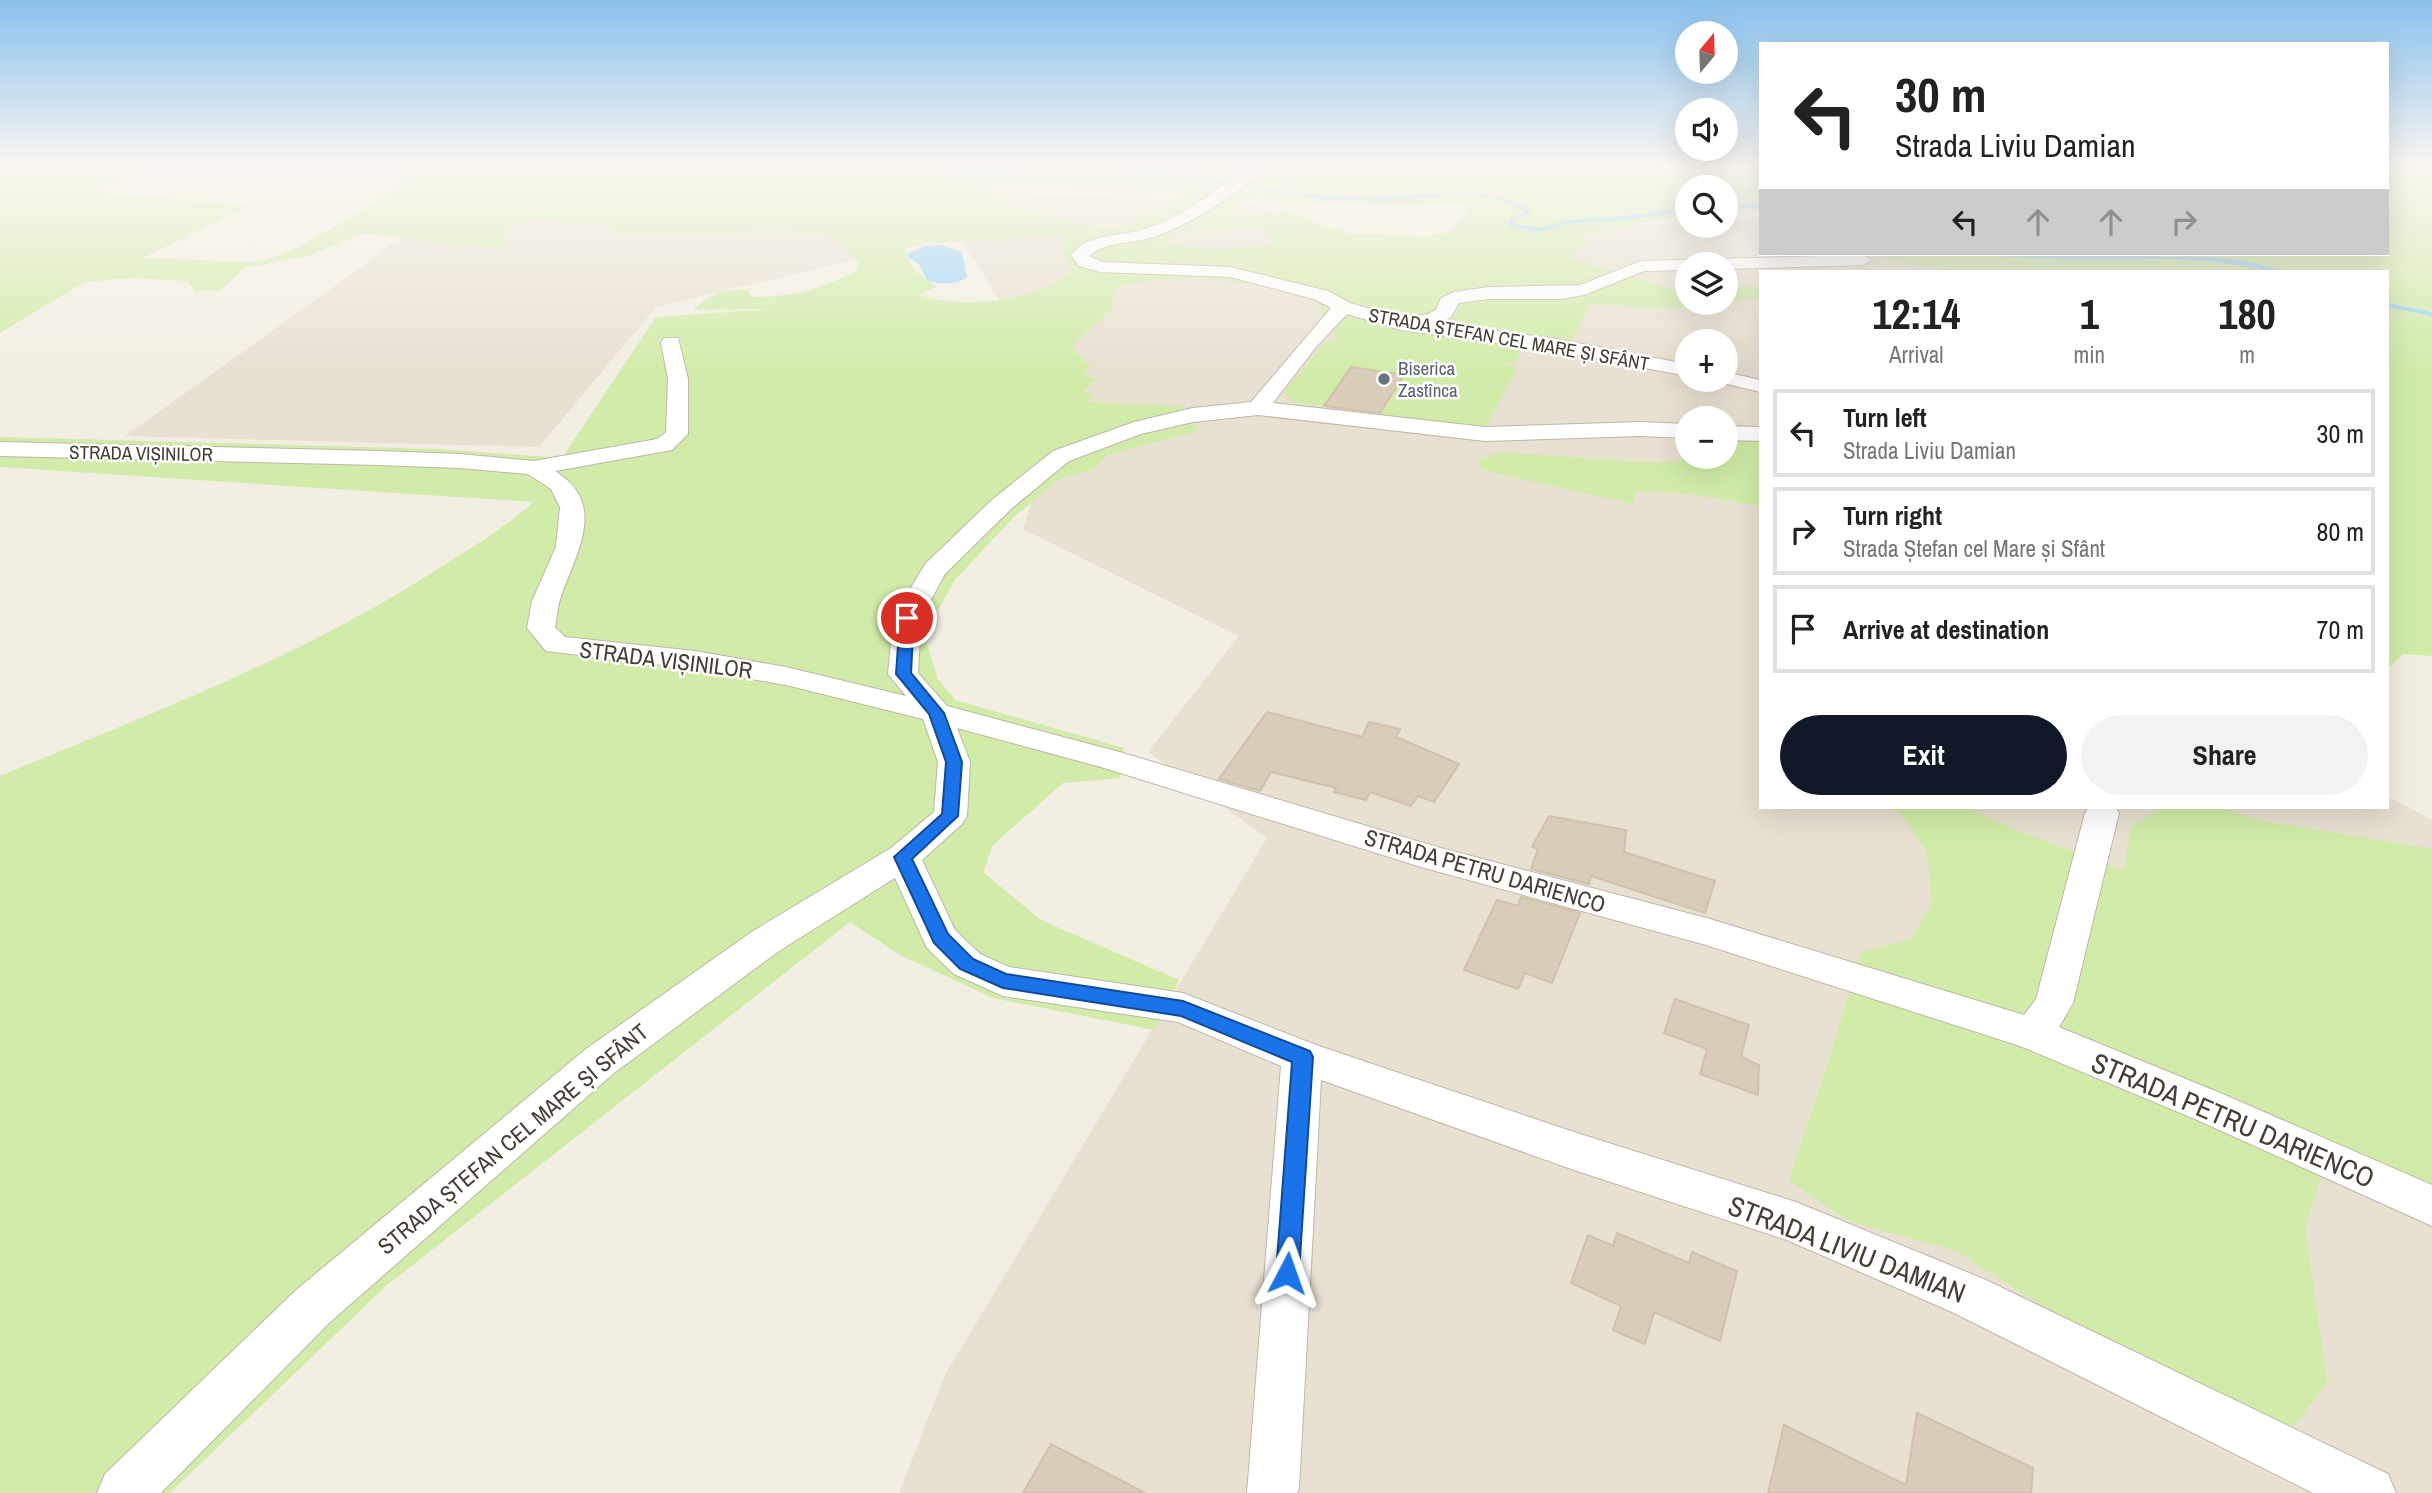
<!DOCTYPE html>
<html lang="en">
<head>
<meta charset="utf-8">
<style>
  :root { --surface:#fff; --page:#f2f2f2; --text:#222; --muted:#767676; --line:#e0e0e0; --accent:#111827 }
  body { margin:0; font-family:"Archivo Narrow",sans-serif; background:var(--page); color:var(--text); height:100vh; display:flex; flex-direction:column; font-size:26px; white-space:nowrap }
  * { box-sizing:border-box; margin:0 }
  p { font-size:23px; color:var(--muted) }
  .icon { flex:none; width:38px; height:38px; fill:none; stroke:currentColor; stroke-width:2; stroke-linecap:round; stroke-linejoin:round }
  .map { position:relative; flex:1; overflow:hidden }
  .side { position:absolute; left:1759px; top:270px; width:630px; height:539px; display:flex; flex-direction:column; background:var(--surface); border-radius:0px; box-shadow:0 7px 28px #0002 }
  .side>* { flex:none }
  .guide { position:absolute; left:1759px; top:42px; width:630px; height:214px; border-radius:0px; box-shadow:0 7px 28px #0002; background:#fff; color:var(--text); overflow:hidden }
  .needle { width:46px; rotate:19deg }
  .buttons { position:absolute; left:1675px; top:21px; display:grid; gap:14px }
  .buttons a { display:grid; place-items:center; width:63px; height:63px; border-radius:50%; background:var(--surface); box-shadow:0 7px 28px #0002; font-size:35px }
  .pin { position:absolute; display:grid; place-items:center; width:60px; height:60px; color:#fff; margin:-30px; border:4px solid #fff; border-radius:50%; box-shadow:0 2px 7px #0007 }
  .me { position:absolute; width:77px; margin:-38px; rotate:4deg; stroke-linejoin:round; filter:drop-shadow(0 0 5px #0008) }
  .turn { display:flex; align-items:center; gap:24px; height:147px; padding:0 21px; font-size:32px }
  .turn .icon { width:91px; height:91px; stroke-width:2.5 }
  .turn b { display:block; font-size:49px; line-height:60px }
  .lanes { display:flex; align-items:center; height:66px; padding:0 21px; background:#0003; justify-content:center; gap:35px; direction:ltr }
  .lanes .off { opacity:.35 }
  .eta { display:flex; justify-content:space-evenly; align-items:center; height:119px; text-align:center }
  .eta b { font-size:42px; font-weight:700; line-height:49px }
  .cta { display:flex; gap:14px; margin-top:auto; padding:14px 21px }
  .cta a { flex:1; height:80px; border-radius:42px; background:var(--accent); color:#fff; font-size:28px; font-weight:700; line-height:80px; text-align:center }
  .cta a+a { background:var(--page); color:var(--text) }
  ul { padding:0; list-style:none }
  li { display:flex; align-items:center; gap:21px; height:88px; margin:0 14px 10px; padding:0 7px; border:4px solid var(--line); border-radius:0px }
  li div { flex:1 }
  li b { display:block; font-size:26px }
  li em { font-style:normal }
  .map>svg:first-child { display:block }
  .residential { fill:#e8e0d1; fill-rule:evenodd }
  .green { fill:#d0eca8; fill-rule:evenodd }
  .water { fill:#99d4f7 }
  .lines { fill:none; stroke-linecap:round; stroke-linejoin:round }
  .stream { fill:#99d4f7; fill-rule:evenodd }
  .building { fill:#d9ccbb; stroke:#d1c1aa; stroke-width:2 }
  .minor-casing { stroke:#c0b6a5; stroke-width:2 }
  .minor { fill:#fff; fill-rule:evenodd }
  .route { fill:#1a73e8; stroke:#114b97; stroke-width:2 }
  .worship-dot { fill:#6b7280; stroke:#fff; stroke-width:2.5 }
  .labels { text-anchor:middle; stroke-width:5; stroke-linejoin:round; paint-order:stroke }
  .far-street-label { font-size:19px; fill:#463e33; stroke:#fff }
  .far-worship-label { font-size:19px; fill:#5b616d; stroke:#fff; text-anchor:start }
  .street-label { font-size:23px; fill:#463e33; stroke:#fff }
  .near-street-label { font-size:28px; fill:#463e33; stroke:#fff }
</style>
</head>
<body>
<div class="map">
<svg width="2432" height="1493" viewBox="0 0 2432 1493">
  <rect width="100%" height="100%" fill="#f3eee3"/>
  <path class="residential" d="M 1018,193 L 1252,205 L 1357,241 L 1687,222 L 1687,226 L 1726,226 L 1726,220 L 1760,218 L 1760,254 L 1941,254 L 2005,271 L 1760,271 L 1760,807 L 2387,807 L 2387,796 L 2432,820 L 2432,1493 L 899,1493 L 945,1375 L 1267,838 L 1148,752 L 1239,636 L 1023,529 L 1064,400 L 958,235 L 656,307 L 539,447 L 125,436 L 352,274 L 447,201 ZM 1687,264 L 1726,264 L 1726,303 L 1687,303 ZM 1687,341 L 1726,341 L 1726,380 L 1687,380 ZM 1687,418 L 1726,418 L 1726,457 L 1687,457 Z"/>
  <path class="green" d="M 0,167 L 149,167 L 94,192 L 250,206 L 142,258 L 253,262 L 272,258 L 301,246 L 386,197 L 400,180 L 398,167 L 1760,167 L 1760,209 L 1726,210 L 1726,187 L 1687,187 L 1687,214 L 1580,236 L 1588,246 L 1568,258 L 1671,289 L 1687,289 L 1687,303 L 1726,305 L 1656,308 L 1590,304 L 1564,355 L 1522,350 L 1515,364 L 1502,363 L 1517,368 L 1485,429 L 1294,402 L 1283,393 L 1324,343 L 1337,340 L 1321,311 L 1320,300 C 1256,281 1179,269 1114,288 L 1111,310 L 1071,347 L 1091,367 L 1083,374 L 1097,379 L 1083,391 L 1094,394 L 1087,402 L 1182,406 L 1198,431 L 1107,455 L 1095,469 L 1061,478 L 1014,517 L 955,580 L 924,635 L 938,679 L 955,700 L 1124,748 L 1120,778 L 1063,783 L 993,845 L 983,872 L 1041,920 L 1179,980 L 1155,1030 L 993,998 L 900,955 L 850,922 L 386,1286 L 170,1493 L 0,1493 L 0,776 C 150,714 301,657 438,569 C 472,548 504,528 534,502 L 0,467 L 0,437 L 438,449 L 562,458 L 656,317 L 773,309 L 693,310 C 708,295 726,287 747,290 L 751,297 C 795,297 816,290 855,272 L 860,263 L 842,243 L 827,235 L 773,230 L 704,235 L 608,233 L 616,227 L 529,219 L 511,227 L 500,250 L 364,233 L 308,256 L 244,268 L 221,290 L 195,291 L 188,281 L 131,278 L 84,282 L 0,333 ZM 998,183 L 1180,191 L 1183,195 C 1164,206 1142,222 1119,226 C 1086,230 1030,209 997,201 L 989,188 ZM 1256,199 L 1404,206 L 1463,204 L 1466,214 L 1451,231 L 1426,237 L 1347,233 L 1288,212 L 1231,216 L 1240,202 ZM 1262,228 L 1276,245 C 1240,248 1199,254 1165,241 L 1176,231 ZM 1066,236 L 1059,246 L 1072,270 C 1036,303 964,309 919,295 L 936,287 L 913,268 L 903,250 L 921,243 Z
    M 2387,167 L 2432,167 L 2432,656 L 2403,654 L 2389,667 L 2387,271 L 1971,271 L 1914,265 L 1876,256 L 2387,254 Z
    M 1755,286 L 1760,287 L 1760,300 L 1726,301 L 1726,288 Z
    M 1726,437 L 1760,437 L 1760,506 L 1691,494 L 1636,491 L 1633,504 L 1482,470 L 1478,461 L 1499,452 L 1633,462 L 1676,462 L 1687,456 L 1726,457 Z
    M 1878,807 L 1964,807 L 2023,833 L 2124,870 L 2131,826 L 2165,807 L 2217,807 L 2263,821 L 2432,849 L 2432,1183 L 2327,1160 L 2305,1227 L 2327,1382 L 2293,1427 L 2095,1339 L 1956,1251 L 1848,1221 L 1789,1180 L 1828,1064 L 1861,952 L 1910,940 L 1932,903 L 1927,852 L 1900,813 Z"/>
  <path class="water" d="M 942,245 L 962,252 L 967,277 C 956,285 939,285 927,280 L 919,264 L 908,258 L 907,254 L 924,246 Z"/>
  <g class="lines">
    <path class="stream" d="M 550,167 L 577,167 L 574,169 Z
      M 944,167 L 986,172 L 1027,167 C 1003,181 969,178 944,167 Z
      M 1114,167 C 1122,167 1127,171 1135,172 C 1149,174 1164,165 1178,167 C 1186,169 1193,176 1202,178 C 1262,189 1323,199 1384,197 C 1434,196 1484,182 1530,210 L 1528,216 L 1515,220 L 1514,224 L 1540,228 L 1567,220 L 1634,215 L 1687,207 L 1687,211 L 1634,219 L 1567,224 L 1540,232 L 1509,226 L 1510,218 L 1524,214 L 1525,212 L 1513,204 L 1487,197 L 1458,195 L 1382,201 L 1329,200 L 1197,181 L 1176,171 L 1135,176 Z
      M 1726,202 L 1760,205 L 1760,209 L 1726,206 Z
      M 1987,254 L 2210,257 L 2246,261 L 2285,271 L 2273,271 L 2210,261 L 2173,259 L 2063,259 L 1990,256 Z
      M 2387,303 L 2432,312 L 2432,316 L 2387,307 Z"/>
  </g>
  <path class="building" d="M 1351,367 L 1404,375 L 1380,413 L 1324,406 Z
    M 1267,712 L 1362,737 L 1369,722 L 1400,729 L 1396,737 L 1459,764 L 1434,802 L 1418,796 L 1411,806 L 1370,792 L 1366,800 L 1334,792 L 1336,788 L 1271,772 L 1260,791 L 1219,779 Z
    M 1549,816 L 1626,830 L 1624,852 L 1715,881 L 1705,913 L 1591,876 L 1589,884 L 1531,869 L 1538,849 L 1532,847 Z
    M 1521,897 L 1580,913 L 1552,983 L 1525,973 L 1518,989 L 1464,970 L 1497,900 L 1518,906 Z
    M 1675,999 L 1749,1025 L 1741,1057 L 1759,1065 L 1758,1095 L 1700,1074 L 1707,1049 L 1664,1033 Z
    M 1617,1233 L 1689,1263 L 1692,1252 L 1737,1271 L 1720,1341 L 1654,1312 L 1645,1344 L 1613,1330 L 1621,1306 L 1571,1283 L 1588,1235 L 1613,1246 Z
    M 1917,1413 L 2033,1468 L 2031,1493 L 1768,1493 L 1784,1425 L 1906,1485 Z
    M 1051,1444 L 1145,1493 L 1023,1493 Z"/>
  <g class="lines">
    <g class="minor-casing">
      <path id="minor" d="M 1247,167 L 1264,167 C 1242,193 1183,229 1150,238 C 1130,244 1106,241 1089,256 L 1102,262 L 1230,267 L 1328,291 L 1350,303 L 1403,318 L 1428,314 L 1436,310 L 1441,298 L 1454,292 L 1489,287 L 1580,285 L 1641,261 L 1863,255 L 1872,260 L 1863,265 L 1726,269 L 1726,264 L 1687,264 L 1687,270 L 1644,271 L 1584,295 L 1562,299 L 1489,299 L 1459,303 L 1451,317 L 1439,323 L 1557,339 L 1687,364 L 1687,376 L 1557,351 L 1401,330 L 1347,314 L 1316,347 L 1273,403 L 1485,427 L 1640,422 L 1687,424 L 1687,438 L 1640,436 L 1485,441 L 1258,415 L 1193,422 L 1141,434 L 1069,461 L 1011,509 L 945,574 L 921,618 L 918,673 L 947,706 L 1123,753 L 1437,847 L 1710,919 L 2024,1015 L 2036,999 L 2085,813 L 2089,807 L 2115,807 L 2119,813 L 2073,1003 L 2059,1027 L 2225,1095 L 2432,1185 L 2432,1226 L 2195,1119 L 2020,1046 L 1706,945 L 1421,867 L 1101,767 L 957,728 L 970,762 L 967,816 L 962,824 L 922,860 L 955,930 L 980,954 L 1009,967 L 1183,993 L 1316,1045 L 1577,1133 L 1796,1202 L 1986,1280 L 2388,1474 L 2396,1493 L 2313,1493 L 1952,1312 L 1787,1240 L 1577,1171 L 1321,1080 L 1299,1489 L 1297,1493 L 1247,1493 L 1281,1066 L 1178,1022 L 1003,996 L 954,974 L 927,948 L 895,878 L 779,951 L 614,1073 L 329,1323 L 161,1493 L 97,1493 L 105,1474 L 295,1291 L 586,1049 L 753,931 L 891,848 L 934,812 L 938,762 L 923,719 L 786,685 L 695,669 L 546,651 L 527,628 L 532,601 L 556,547 L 560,507 L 551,489 L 528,474 L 460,468 L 379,465 L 0,456 L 0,442 L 379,451 L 460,454 L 534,461 L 657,439 L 666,432 L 668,379 L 661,342 L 664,338 L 678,338 L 688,379 L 688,434 L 672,450 L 555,471 C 610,505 574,555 560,600 C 557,608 557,618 555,627 L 565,637 L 695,651 L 786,667 L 906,696 L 888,674 L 893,618 L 925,564 L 993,499 L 1053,451 L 1134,422 L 1193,408 L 1251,402 L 1331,308 L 1314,299 L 1230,277 L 1100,272 L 1079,266 L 1071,255 C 1088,233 1116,237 1141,230 C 1180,220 1215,191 1247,167 Z
        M 1726,372 L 1760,380 L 1760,392 L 1719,382 L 1717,380 L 1726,380 Z
        M 1726,426 L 1760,427 L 1760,441 L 1726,440 Z"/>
    </g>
    <use href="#minor" class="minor"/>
  </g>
  <linearGradient id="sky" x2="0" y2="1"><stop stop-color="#88c1ee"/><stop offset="0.44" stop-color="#faf7f2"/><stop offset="1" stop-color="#faf7f2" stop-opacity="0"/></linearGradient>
  <rect width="2432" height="376" fill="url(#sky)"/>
  <path class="route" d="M 907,614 L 914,618 L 911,673 L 944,713 L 962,762 L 958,816 L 912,859 L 948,934 L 973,959 L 1006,974 L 1183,1001 L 1310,1051 L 1313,1057 L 1299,1273 L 1296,1281 L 1287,1284 L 1279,1281 L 1276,1273 L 1292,1062 L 1181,1016 L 1003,988 L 960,969 L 934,943 L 894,857 L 942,814 L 946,762 L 929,714 L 896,674 L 900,618 Z"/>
  <circle class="worship-dot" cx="1384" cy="379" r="7"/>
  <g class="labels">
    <g class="far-street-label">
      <text transform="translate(1509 339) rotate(10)" y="7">STRADA ȘTEFAN CEL MARE ȘI SFÂNT</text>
      <text transform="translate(141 453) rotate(1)" y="7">STRADA VIȘINILOR</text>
    </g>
    <g class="far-worship-label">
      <text x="1398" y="375">Biserica<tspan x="1398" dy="22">Zastînca</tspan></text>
    </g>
    <g class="street-label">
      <text transform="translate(666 660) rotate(7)" y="8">STRADA VIȘINILOR</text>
      <text transform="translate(1485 871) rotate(16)" y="8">STRADA PETRU DARIENCO</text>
      <text transform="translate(513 1139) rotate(-40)" y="8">STRADA ȘTEFAN CEL MARE ȘI SFÂNT</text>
    </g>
    <g class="near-street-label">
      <text transform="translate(2233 1120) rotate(23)" y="10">STRADA PETRU DARIENCO</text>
      <text transform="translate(1847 1249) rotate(21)" y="10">STRADA LIVIU DAMIAN</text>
    </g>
  </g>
</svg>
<div class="buttons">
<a><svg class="needle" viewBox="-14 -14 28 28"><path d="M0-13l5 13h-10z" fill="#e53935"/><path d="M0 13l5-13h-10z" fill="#767676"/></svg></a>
<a><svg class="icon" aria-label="sound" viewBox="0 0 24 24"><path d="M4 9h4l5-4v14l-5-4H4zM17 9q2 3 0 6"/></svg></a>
<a><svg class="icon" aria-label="search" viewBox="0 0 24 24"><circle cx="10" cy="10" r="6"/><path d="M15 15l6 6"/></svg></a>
<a><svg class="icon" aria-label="layers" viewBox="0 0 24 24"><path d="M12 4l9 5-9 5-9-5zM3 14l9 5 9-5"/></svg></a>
<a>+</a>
<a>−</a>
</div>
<div class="pin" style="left:907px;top:618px;background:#d93025"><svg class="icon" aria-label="arrive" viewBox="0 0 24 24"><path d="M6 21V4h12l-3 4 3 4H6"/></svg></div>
<svg class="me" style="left:1287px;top:1273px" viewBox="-20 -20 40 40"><path d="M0-17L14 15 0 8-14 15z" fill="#1a73e8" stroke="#fff" stroke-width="4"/></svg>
<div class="guide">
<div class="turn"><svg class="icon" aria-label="left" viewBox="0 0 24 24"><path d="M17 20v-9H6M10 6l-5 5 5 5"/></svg><div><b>30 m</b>Strada Liviu Damian</div></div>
<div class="lanes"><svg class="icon" aria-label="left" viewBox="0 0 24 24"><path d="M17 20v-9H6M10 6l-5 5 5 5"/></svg><svg class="icon off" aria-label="ahead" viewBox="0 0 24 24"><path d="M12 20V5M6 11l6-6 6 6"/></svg><svg class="icon off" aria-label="ahead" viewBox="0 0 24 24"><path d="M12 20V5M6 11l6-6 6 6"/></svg><svg class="icon off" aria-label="right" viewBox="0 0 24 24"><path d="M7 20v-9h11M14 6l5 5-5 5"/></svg></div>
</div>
<section class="side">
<div class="eta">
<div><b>12:14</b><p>Arrival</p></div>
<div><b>1</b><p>min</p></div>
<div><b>180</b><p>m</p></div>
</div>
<ul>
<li><svg class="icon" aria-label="left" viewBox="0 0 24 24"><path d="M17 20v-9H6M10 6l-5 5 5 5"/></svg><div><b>Turn left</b><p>Strada Liviu Damian</p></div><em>30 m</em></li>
<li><svg class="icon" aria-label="right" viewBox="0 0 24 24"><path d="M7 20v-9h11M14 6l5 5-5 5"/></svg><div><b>Turn right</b><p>Strada Ștefan cel Mare și Sfânt</p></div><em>80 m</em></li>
<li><svg class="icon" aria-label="arrive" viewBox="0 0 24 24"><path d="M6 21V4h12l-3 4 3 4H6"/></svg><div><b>Arrive at destination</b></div><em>70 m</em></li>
</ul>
<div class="cta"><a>Exit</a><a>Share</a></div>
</section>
</div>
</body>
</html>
